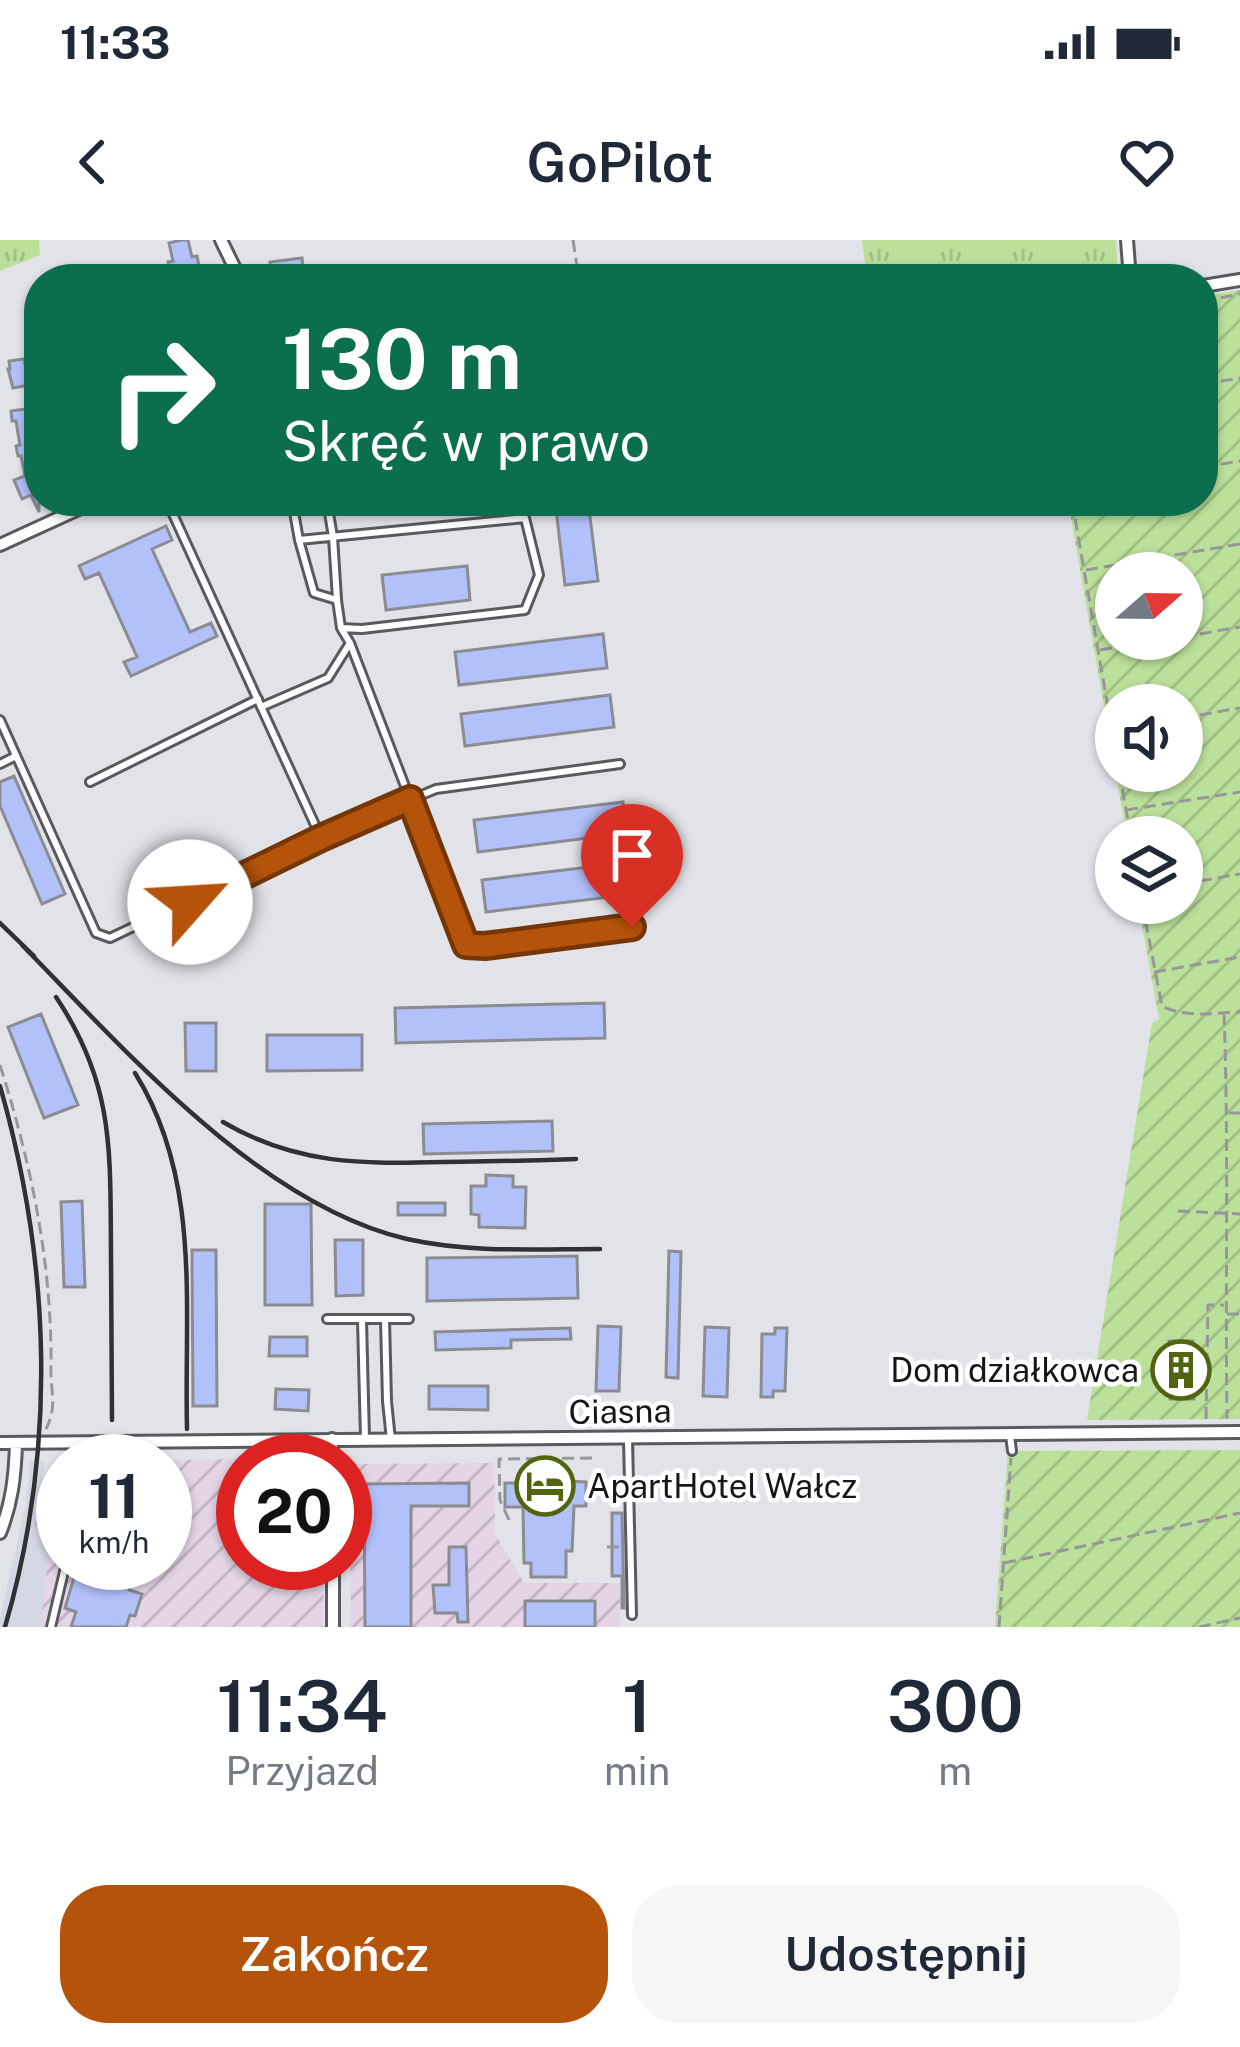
<!DOCTYPE html>
<html lang="pl">
<head>
<meta charset="utf-8">
<style>
  :root { --surface:#fff; --page:#f6f6f7; --text:#1f2937; --muted:#747a83; --accent:#b45309 }
  body { margin:0; font-family:"Public Sans",sans-serif; background:var(--page); color:var(--text); height:100vh; display:flex; flex-direction:column; font-size:45px; white-space:nowrap }
  * { box-sizing:border-box; margin:0 }
  p { font-size:39px; color:var(--muted) }
  .icon { flex:none; width:66px; height:66px; fill:none; stroke:currentColor; stroke-width:2; stroke-linecap:round; stroke-linejoin:round }
  .map { position:relative; height:1387px; overflow:hidden }
  .details { display:flex; flex-direction:column; background:var(--surface); flex:1 }
  .details>* { flex:none }
  .hud { position:absolute; left:24px; top:24px; width:1194px; height:252px; border-radius:48px; box-shadow:0 3px 9px #0004; background:#0b6e4f; color:#fff; overflow:hidden }
  .needle { width:78px; rotate:70deg }
  .controls { position:absolute; left:1095px; top:312px; display:grid; gap:24px }
  .controls a { display:grid; place-items:center; width:108px; height:108px; border-radius:50%; background:var(--surface); box-shadow:0 3px 9px #0004; font-size:60px }
  .speed { position:absolute; left:36px; top:1194px; display:flex; gap:24px; font-size:60px; font-weight:700; text-align:center }
  .speed>* { display:grid; place-content:center; width:156px; height:156px; border-radius:50%; background:var(--surface); box-shadow:0 3px 9px #0004; line-height:1 }
  .speed small { font-size:30px; font-weight:400 }
  .speed .limit { border:18px solid #d22; background:#fff; color:#111 }
  .pin { position:absolute; display:grid; place-items:center; width:102px; height:102px; color:#fff; margin:-123px -51px; border-radius:50% 50% 50% 0; rotate:-45deg; box-shadow:0 0 12px #0007 }
  .pin .icon { rotate:45deg }
  .me { position:absolute; width:132px; margin:-66px; rotate:64deg; stroke-linejoin:round; filter:drop-shadow(0 0 9px #0008) }
  .turn { display:flex; align-items:center; gap:42px; height:252px; padding:0 60px; font-size:54px }
  .turn .icon { width:156px; height:156px; stroke-width:2.5 }
  .turn b { display:block; font-size:84px; line-height:102px }
  .eta { display:flex; justify-content:space-evenly; align-items:center; height:204px; text-align:center }
  .eta b { font-size:72px; font-weight:600; line-height:84px }
  .primary-button { display:flex; gap:24px; margin-top:auto; padding:24px 60px }
  .primary-button a { flex:1; height:138px; border-radius:48px; background:var(--accent); color:#fff; font-size:48px; font-weight:600; line-height:138px; text-align:center }
  .primary-button a+a { background:var(--page); color:var(--text) }
  .status { display:flex; justify-content:space-between; align-items:center; height:84px; padding:0 60px; background:var(--surface); direction:ltr }
  .status svg { height:33px; fill:currentColor }
  header { display:flex; justify-content:space-between; align-items:center; height:156px; padding:0 60px; background:var(--surface); font-size:54px; font-weight:600 }
  .map>svg:first-child { display:block }
  .industrial { fill:url(#industrial-furrows) }
  .built { fill:#d4d8e4 }
  .grass { fill:url(#grass-tufts) }
  .garden { fill:url(#garden-furrows); fill-rule:evenodd }
  .building { fill:#b3c1fb; stroke:#8b8c91; stroke-width:3 }
  .lines { fill:none; stroke-linecap:round; stroke-linejoin:round }
  .lane-casing { stroke:#595a5e; stroke-width:12 }
  .street-casing { stroke:#595a5e; stroke-width:16 }
  .path { stroke:#96969b; stroke-width:3; stroke-dasharray:12 6; stroke-linecap:butt }
  .lane { stroke:#fff; stroke-width:6 }
  .street { stroke:#fff; stroke-width:10 }
  .rail { stroke:#313134; stroke-width:4.5 }
  .route-casing { stroke:#753606; stroke-width:30 }
  .route { stroke:#b45309; stroke-width:21 }
  .labels { text-anchor:middle; stroke-width:9; stroke-linejoin:round; paint-order:stroke }
  .poi-label { font-size:33px; fill:#161618; stroke:#fff; text-anchor:end }
  .street-label { font-size:33px; fill:#161618; stroke:#fff }
</style>
</head>
<body>
<div class="status"><b>11:33</b><svg viewBox="0 0 49 12"><path d="M0 12V9h3v3zM5 12V6h3v6zM10 12V3h3v9zM15 12V0h3v12zM26 1h20v11H26zM47 4h2v5h-2z"/></svg></div>
<header><svg class="icon" aria-label="back" viewBox="0 0 24 24"><path d="M15 5l-7 7 7 7"/></svg>GoPilot<svg class="icon" aria-label="heart" viewBox="0 0 24 24"><path d="M12 20l-8-8c-3-5 5-10 8-4 3-6 11-1 8 4z"/></svg></header>
<div class="map">
<svg width="1240" height="1387" viewBox="0 0 1240 1387">
  <defs>
    <pattern id="industrial-furrows" width="10" height="10" patternUnits="userSpaceOnUse" patternTransform="scale(3)"><rect width="10" height="10" fill="#e4d4e5"/><path d="M-1 1l2-2M0 10L10 0M9 11l2-2" fill="none" stroke="#c3b5c4"/></pattern>
    <pattern id="grass-tufts" width="24" height="20" patternUnits="userSpaceOnUse" patternTransform="scale(3)"><rect width="24" height="20" fill="#bbe09a"/><path d="M3 7l-1-3M5 7V3M7 7l1-3M15 17l-1-3M17 17v-4M19 17l1-3" fill="none" stroke="#a0bf84"/></pattern>
    <pattern id="garden-furrows" width="10" height="10" patternUnits="userSpaceOnUse" patternTransform="scale(3)"><rect width="10" height="10" fill="#bbe09a"/><path d="M-1 1l2-2M0 10L10 0M9 11l2-2" fill="none" stroke="#a0bf84"/></pattern>
  </defs>
  <rect width="100%" height="100%" fill="#e2e3e9"/>
  <path class="industrial" d="M 324,1218 L 324,1221 L 243,1221 L 243,1323 L 324,1323 L 323,1387 L 39,1387 L 49,1306 L 33,1300 L 41,1248 L 53,1220 L 129,1220 L 63,1221 L 63,1323 L 165,1323 L 165,1222 L 168,1220 Z
    M 494,1223 L 495,1294 L 524,1343 L 620,1343 L 620,1387 L 351,1387 L 350,1224 Z"/>
  <path class="built" d="M 30,1221 L 45,1221 L 33,1300 L 49,1305 L 43,1367 L 39,1387 L 0,1387 L 0,1377 L 26,1264 Z"/>
  <path class="grass" d="M 0,0 L 39,0 L 40,15 L 0,31 Z
    M 862,0 L 1116,0 L 1118,39 L 867,39 Z"/>
  <path class="garden" d="M 1240,50 L 1240,1179 L 1087,1180 L 1152,783 L 1159,779 L 1138,663 L 1182,663 L 1182,597 L 1127,597 L 1068,261 L 1203,261 L 1203,56 ZM 1116,333 L 1182,333 L 1182,399 L 1116,399 ZM 1116,465 L 1182,465 L 1182,531 L 1116,531 Z
    M 1240,1210 L 1240,1387 L 995,1387 L 1008,1211 Z"/>
  <path class="building" d="M 181,0 L 188,0 L 192,17 L 197,16 L 200,31 L 171,38 L 168,22 L 173,21 L 169,3 Z
    M 302,18 L 304,39 L 272,39 L 270,22 Z
    M 24,119 L 29,145 L 13,148 L 8,129 L 10,129 L 9,121 Z
    M 33,168 L 39,202 L 39,272 L 31,255 L 22,259 L 14,240 L 25,236 L 21,216 L 18,216 L 16,206 L 20,205 L 16,181 L 12,181 L 11,171 Z
    M 555,261 L 588,261 L 598,341 L 565,345 Z
    M 166,286 L 172,300 L 152,309 L 190,392 L 211,383 L 217,396 L 131,436 L 124,422 L 137,417 L 99,333 L 85,339 L 79,326 Z
    M 467,326 L 470,360 L 386,370 L 382,335 Z
    M 603,394 L 607,428 L 459,445 L 455,412 Z
    M 610,455 L 614,487 L 465,506 L 461,474 Z
    M 14,536 L 65,654 L 42,664 L 0,566 L 0,542 Z
    M 623,562 L 627,593 L 478,612 L 474,580 Z
    M 631,622 L 635,654 L 486,672 L 482,640 Z
    M 604,763 L 605,798 L 396,803 L 395,768 Z
    M 41,774 L 78,865 L 44,878 L 8,787 Z
    M 185,783 L 216,783 L 216,831 L 186,831 Z
    M 267,795 L 362,795 L 362,830 L 267,831 Z
    M 552,881 L 553,911 L 424,914 L 423,884 Z
    M 486,935 L 513,936 L 513,947 L 526,947 L 525,988 L 479,987 L 479,975 L 471,974 L 471,946 L 486,946 Z
    M 82,961 L 85,1047 L 64,1047 L 61,962 Z
    M 398,963 L 445,963 L 445,975 L 398,975 Z
    M 265,964 L 311,964 L 312,1065 L 265,1065 Z
    M 335,1000 L 363,1000 L 363,1055 L 336,1056 Z
    M 192,1010 L 216,1010 L 217,1166 L 193,1166 Z
    M 669,1011 L 681,1012 L 678,1138 L 666,1137 Z
    M 577,1016 L 578,1058 L 427,1061 L 427,1018 Z
    M 598,1086 L 621,1087 L 619,1151 L 596,1151 Z
    M 705,1087 L 729,1088 L 727,1157 L 703,1156 Z
    M 570,1088 L 571,1099 L 511,1100 L 511,1108 L 436,1110 L 435,1092 Z
    M 775,1088 L 787,1088 L 785,1151 L 773,1151 L 773,1157 L 761,1157 L 762,1094 L 775,1094 Z
    M 270,1097 L 307,1097 L 307,1116 L 269,1116 Z
    M 1169,1101 L 1193,1101 L 1194,1159 L 1170,1159 Z
    M 429,1146 L 488,1146 L 488,1170 L 429,1169 Z
    M 276,1149 L 309,1150 L 308,1171 L 275,1169 Z
    M 539,1240 L 586,1242 L 586,1266 L 574,1266 L 572,1311 L 566,1311 L 566,1337 L 531,1337 L 531,1323 L 524,1323 L 523,1267 L 505,1267 L 505,1243 L 539,1243 Z
    M 469,1243 L 469,1266 L 411,1266 L 411,1387 L 365,1387 L 364,1244 Z
    M 54,1246 L 63,1248 L 57,1290 L 40,1286 L 46,1250 L 53,1252 Z
    M 612,1273 L 622,1273 L 624,1368 L 622,1368 L 622,1336 L 612,1336 Z
    M 449,1307 L 466,1307 L 468,1382 L 458,1382 L 457,1373 L 435,1373 L 433,1345 L 449,1345 Z
    M 103,1325 L 133,1334 L 129,1350 L 142,1354 L 135,1376 L 130,1375 L 126,1387 L 71,1387 L 76,1372 L 65,1368 L 75,1334 L 98,1341 Z
    M 525,1361 L 595,1361 L 595,1387 L 525,1387 Z"/>
  <g class="lines">
    <g class="lane-casing">
      <path id="lane" d="M 39,90 L 39,102
        M 167,261 L 321,598
        M 292,261 L 299,300 L 314,353 L 337,360 L 341,388 L 350,403 L 466,705 L 485,706 L 632,687
        M 327,261 L 333,297 L 337,359
        M 299,300 L 525,278 L 539,335 L 525,370 L 362,389 L 341,388
        M 261,467 L 328,438 L 350,403
        M 0,480 L 96,693 L 110,698 L 328,594 L 436,549 L 620,524
        M 0,524 L 16,516
        M 90,542 L 258,459
        M 327,1079 L 409,1079
        M 385,1079 L 387,1161 L 391,1200
        M 362,1080 L 365,1199
        M 1010,1195 L 1012,1211
        M 628,1199 L 632,1375
        M 51,1387 L 66,1323"/>
    </g>
    <g class="street-casing">
      <path id="street" d="M 221,0 L 240,39
        M 1127,0 L 1130,39
        M 1203,46 L 1240,40
        M 0,305 L 96,261
        M 332,1199 L 332,1221
        M 0,1203 L 1240,1192
        M 0,1293 C 12,1263 15,1236 16,1204
        M 333,1323 L 333,1387"/>
    </g>
    <path class="path" d="M 573,0 L 579,39
      M 1203,61 L 1240,54
      M 1203,144 L 1240,138
      M 1203,227 L 1240,221
      M 1072,261 L 1116,513
      M 1086,330 L 1240,304
      M 1182,397 L 1240,387
      M 1100,410 L 1167,399
      M 1182,478 L 1240,468
      M 1119,531 L 1131,597
      M 1126,570 L 1240,552
      M 1182,644 L 1240,634
      M 1142,663 L 1162,766 C 1184,778 1215,773 1240,772
      M 1154,732 L 1240,717
      M 1224,773 C 1229,908 1225,1044 1227,1179
      M 0,825 C 31,923 52,1023 51,1126 C 50,1151 58,1166 46,1189
      M 1229,873 L 1240,873
      M 1178,971 L 1240,974
      M 1227,1074 L 1240,1074
      M 1206,1179 L 1208,1065 L 1224,1065
      M 144,1211 L 144,1221
      M 568,1237 L 568,1242
      M 522,1238 L 522,1243
      M 543,1240 L 545,1226 L 548,1240
      M 509,1280 L 500,1260 L 499,1219 L 597,1218
      M 607,1307 L 623,1307
      M 1004,1323 L 1240,1273
      M 999,1387 L 1011,1218
      M 1199,1387 L 1240,1378"/>
    <use href="#lane" class="lane"/>
    <use href="#street" class="street"/>
    <path class="rail" d="M 0,683 L 34,716
      M 22,705 C 124,809 260,965 407,999 C 470,1013 535,1009 600,1009
      M 56,757 C 115,845 110,913 111,1014 C 111,1069 112,1124 112,1180
      M 135,833 C 202,940 184,1068 187,1189
      M 0,846 C 51,1024 57,1209 5,1387
      M 223,882 C 296,925 362,924 443,922 C 487,921 531,921 576,919"/>
  </g>
  <g class="lines">
    <g class="route-casing">
      <path id="route" d="M 190,662 L 321,598 L 410,559 L 466,705 L 485,706 L 632,687"/>
    </g>
    <use href="#route" class="route"/>
  </g>
  <defs>
    <g id="building-ring" transform="scale(3)"><circle r="9.5" fill="#fff" stroke="#516510" stroke-width="1.5"/><path d="M-4-6H4V6H1V3H-1V6H-4ZM-2.5-4.3h1.7v1.8h-1.7ZM.8-4.3h1.7v1.8H.8ZM-2.5-1h1.7V.8h-1.7ZM.8-1h1.7V.8H.8Z" fill="#516510"/></g>
    <g id="hotel-ring" transform="scale(3)"><circle r="9.5" fill="#fff" stroke="#516510" stroke-width="1.5"/><path d="M-6-4.5h1.5V1H6V5H4.5V3h-9V5H-6ZM-4 0a1.8 1.8 0 1 1 3.6 0ZM.5 0V-2.5h3Q6-2.5 6 0Z" fill="#516510"/></g>
  </defs>
  <g fill-rule="evenodd">
    <use href="#building-ring" x="1181" y="1130"/>
    <use href="#hotel-ring" x="545" y="1246"/>
  </g>
  <g class="labels">
    <g class="poi-label">
      <text x="1139" y="1142">Dom działkowca</text>
      <text x="587" y="1258" text-anchor="start">ApartHotel Wałcz</text>
    </g>
    <g class="street-label">
      <text transform="translate(620 1171) rotate(-1)" y="12">Ciasna</text>
    </g>
  </g>
</svg>
<div class="controls">
<a><svg class="needle" viewBox="-14 -14 28 28"><path d="M0-13l5 13h-10z" fill="#e53935"/><path d="M0 13l5-13h-10z" fill="#747a83"/></svg></a>
<a><svg class="icon" aria-label="sound" viewBox="0 0 24 24"><path d="M4 9h4l5-4v14l-5-4H4zM17 9q2 3 0 6"/></svg></a>
<a><svg class="icon" aria-label="layers" viewBox="0 0 24 24"><path d="M12 4l9 5-9 5-9-5zM3 14l9 5 9-5"/></svg></a>
</div>
<div class="speed"><div>11<small>km/h</small></div><div class="limit">20</div></div>
<div class="pin" style="left:632px;top:687px;background:#d93025"><svg class="icon" aria-label="arrive" viewBox="0 0 24 24"><path d="M6 21V4h12l-3 4 3 4H6"/></svg></div>
<svg class="me" style="left:190px;top:662px" viewBox="-20 -20 40 40"><circle r="19" fill="#fff"/><path d="M0-13L10 11 0 6-10 11z" fill="#b45309"/></svg>
<div class="hud">
<div class="turn"><svg class="icon" aria-label="right" viewBox="0 0 24 24"><path d="M7 20v-9h11M14 6l5 5-5 5"/></svg><div><b>130 m</b>Skręć w prawo</div></div>
</div>
</div>
<section class="details">
<div class="eta">
<div><b>11:34</b><p>Przyjazd</p></div>
<div><b>1</b><p>min</p></div>
<div><b>300</b><p>m</p></div>
</div>
<div class="primary-button"><a>Zakończ</a><a>Udostępnij</a></div>
</section>
</body>
</html>
